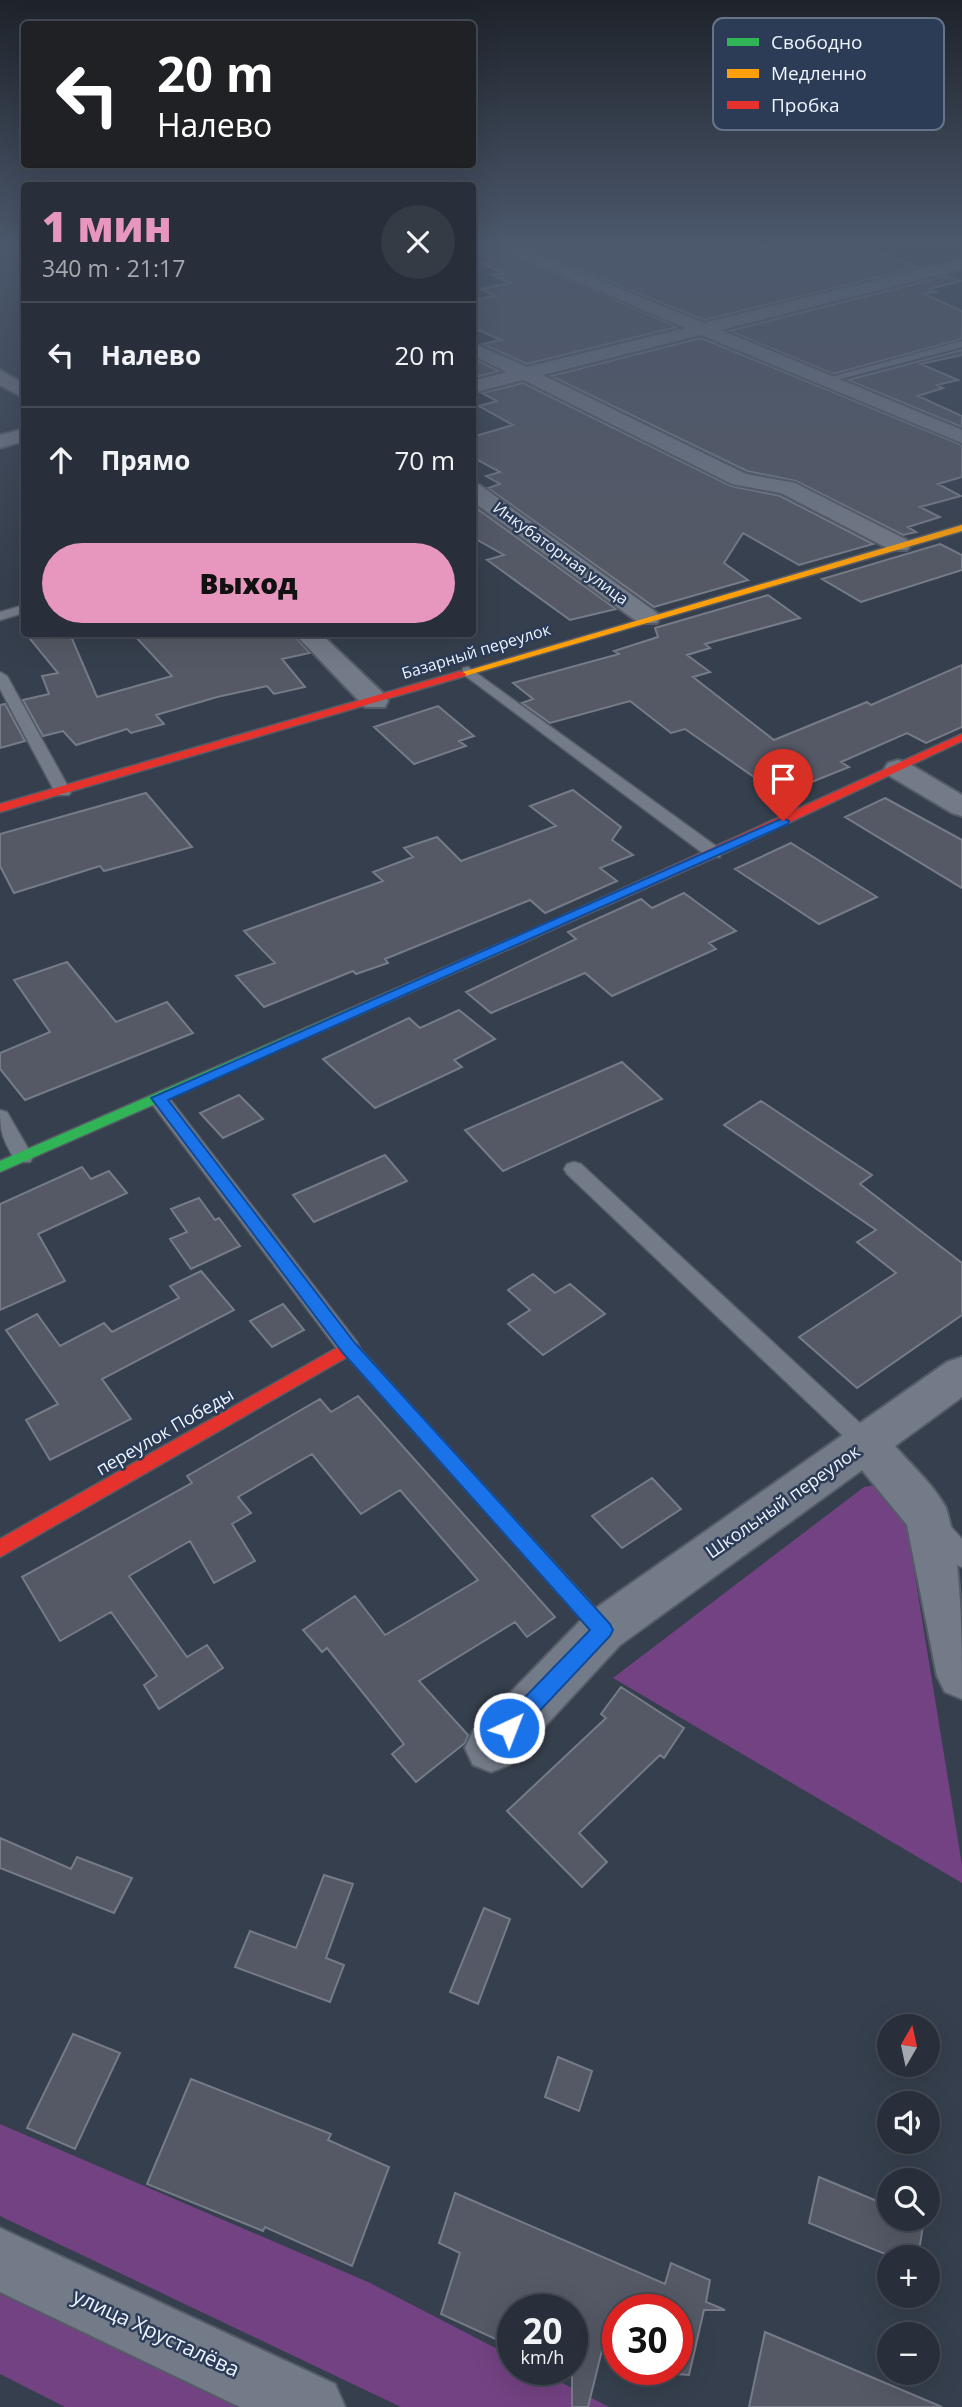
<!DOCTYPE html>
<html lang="ru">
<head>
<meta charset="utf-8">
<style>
  :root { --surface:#282f3a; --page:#343b45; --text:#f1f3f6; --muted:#a5a9af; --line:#444a54; --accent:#e797bd }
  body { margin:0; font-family:"Open Sans",sans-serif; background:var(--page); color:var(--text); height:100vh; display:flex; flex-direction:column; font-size:26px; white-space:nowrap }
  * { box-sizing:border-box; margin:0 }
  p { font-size:23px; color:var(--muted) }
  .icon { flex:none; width:38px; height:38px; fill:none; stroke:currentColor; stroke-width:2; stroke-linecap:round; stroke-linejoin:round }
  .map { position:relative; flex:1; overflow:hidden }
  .drawer { position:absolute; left:21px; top:182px; width:455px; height:455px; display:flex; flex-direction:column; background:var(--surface); border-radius:7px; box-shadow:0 7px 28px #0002,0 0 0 2px var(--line) }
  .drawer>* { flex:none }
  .guide { position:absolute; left:21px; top:21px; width:455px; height:147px; border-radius:7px; box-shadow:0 7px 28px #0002,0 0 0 2px var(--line); background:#202124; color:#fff; overflow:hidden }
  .needle { width:46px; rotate:9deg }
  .tools { position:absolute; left:877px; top:2014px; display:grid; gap:14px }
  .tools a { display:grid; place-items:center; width:63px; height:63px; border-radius:50%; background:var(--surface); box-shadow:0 7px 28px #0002,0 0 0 2px var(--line); font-size:35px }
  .speed { position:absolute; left:497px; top:2294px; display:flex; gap:14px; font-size:35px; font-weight:700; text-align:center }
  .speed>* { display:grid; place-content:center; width:91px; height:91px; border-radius:50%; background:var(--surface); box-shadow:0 7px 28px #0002,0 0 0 2px var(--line); line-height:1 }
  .speed small { font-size:18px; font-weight:400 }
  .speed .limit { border:10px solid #d22; background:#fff; color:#111 }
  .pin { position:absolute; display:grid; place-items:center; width:60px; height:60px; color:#fff; margin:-72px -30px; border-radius:50% 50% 50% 0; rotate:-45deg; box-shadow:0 0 7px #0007 }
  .pin .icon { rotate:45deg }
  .me { position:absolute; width:77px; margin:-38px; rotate:43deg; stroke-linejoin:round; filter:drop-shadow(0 0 5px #0008) }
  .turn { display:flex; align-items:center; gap:24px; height:147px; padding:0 21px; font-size:32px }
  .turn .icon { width:91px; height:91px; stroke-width:2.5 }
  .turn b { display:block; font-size:49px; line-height:60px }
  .round { display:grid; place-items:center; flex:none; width:74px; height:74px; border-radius:37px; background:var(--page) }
  .overview { display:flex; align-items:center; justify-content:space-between; height:119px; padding:0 21px }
  h1 { font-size:42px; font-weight:800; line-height:52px; color:var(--accent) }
  .primary-button { display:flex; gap:14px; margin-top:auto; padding:14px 21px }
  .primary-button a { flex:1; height:80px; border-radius:42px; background:var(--accent); color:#111; font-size:28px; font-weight:800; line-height:80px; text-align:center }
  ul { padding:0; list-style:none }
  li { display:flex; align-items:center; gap:21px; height:105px; padding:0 21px; border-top:2px solid var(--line) }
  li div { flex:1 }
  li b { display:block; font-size:26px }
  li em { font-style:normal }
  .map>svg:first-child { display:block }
  .green { fill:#734282 }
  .building { fill:#545965; stroke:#767b88; stroke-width:2 }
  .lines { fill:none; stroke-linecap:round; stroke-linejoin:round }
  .lane-casing { stroke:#555c67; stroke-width:3 }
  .street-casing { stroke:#555c67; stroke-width:4 }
  .fast-casing { stroke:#555c67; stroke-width:3 }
  .slow-casing { stroke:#555c67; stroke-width:3 }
  .jam-casing { stroke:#555c67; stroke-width:3 }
  .lane { fill:#747b88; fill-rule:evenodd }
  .street { fill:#747b88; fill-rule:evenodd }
  .fast { fill:#30b455; fill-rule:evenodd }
  .slow { fill:#ff9f0a; fill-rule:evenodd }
  .jam { fill:#e5322d; fill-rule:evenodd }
  .route { fill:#1a73e8; stroke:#114b97; stroke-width:2 }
  .labels { text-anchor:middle; stroke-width:5; stroke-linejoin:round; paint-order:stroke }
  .far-street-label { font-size:16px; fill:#edf4fe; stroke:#2c3c57 }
  .street-label { font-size:18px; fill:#edf4fe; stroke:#2c3c57 }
  .near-street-label { font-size:21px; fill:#edf4fe; stroke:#2c3c57 }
  .key { fill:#2c3c57; stroke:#667389; stroke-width:2 }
  .key-label { font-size:19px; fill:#edf4fe }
</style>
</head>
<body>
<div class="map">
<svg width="962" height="2407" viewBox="0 0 962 2407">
  <rect width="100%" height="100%" fill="#363f4d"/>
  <path class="green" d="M 946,272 L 950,273 L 802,316 L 796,313 L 742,327 L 827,365 L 833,364 L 850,370 L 830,376 L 726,331 Z
    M 875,1485 L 900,1499 L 907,1527 L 962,1865 L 962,1883 L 613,1678 L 864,1487 Z
    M 0,2124 L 368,2282 L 513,2357 L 513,2370 L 537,2370 L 609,2407 L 401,2407 L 0,2216 Z
    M 0,2294 L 240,2407 L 65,2407 L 0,2374 Z"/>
  <path class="building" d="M 472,246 L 493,246 L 677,327 L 527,364 L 483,344 L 501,340 L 472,327 L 472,300 L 495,296 L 481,289 L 510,283 L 493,275 L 503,273 L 481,263 L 494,260 L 472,250 Z
    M 522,246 L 582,246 L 602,254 L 641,246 L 675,249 L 688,246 L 700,251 L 720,246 L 862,246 L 920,267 L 704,320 Z
    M 946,276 L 961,281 L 929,289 L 936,292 L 924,294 L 962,311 L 962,339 L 833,374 L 729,331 Z
    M 701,338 L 962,445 L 962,477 L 938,484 L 961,496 L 920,507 L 940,517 L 908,527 L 916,532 L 903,535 L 796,481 L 747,471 L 551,376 Z
    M 962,350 L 962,355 L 921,364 L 958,380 L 937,385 L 943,388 L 918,396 L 962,416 L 962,427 L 848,380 Z
    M 472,358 L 499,371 L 472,378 Z
    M 523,383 L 731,486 L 780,496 L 873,544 L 799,565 L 743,533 L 724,563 L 748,580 L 654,607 L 488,488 L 500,484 L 486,476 L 500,472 L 472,457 L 472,437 L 513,425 L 479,406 L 497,401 L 482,393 Z
    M 472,505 L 616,609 L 570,620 L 487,560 L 504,555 L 472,537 Z
    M 940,544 L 962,555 L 962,570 L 861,602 L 822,579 Z
    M 768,595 L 800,618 L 705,644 L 710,648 L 687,655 L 710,672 L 693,677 L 774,740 L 867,702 L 871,705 L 962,665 L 962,727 L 926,743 L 907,733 L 841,762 L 849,767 L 797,788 L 781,779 L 774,791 L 685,729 L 671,733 L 630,701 L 550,723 L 522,703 L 533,699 L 513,683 L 619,654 L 614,651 L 658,637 L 655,628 Z
    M 26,634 L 70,634 L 97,697 L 172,676 L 133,634 L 293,634 L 310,653 L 282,659 L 305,687 L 274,694 L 267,686 L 217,697 L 156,715 L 164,724 L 131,733 L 127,729 L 76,745 L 63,731 L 43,736 L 23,700 L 49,694 L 42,676 L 58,673 Z
    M 5,704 L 25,741 L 0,748 L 0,705 Z
    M 438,706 L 474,736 L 459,741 L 466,746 L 414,764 L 374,727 Z
    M 573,790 L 621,827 L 612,840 L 633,855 L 600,868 L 617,881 L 545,913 L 530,900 L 385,959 L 388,963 L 356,974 L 353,971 L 264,1007 L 236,976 L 275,963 L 244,931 L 383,881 L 373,872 L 413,857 L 404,848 L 437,837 L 461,861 L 556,826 L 530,806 Z
    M 146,793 L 192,847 L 104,871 L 100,866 L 14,893 L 0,866 L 0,834 Z
    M 885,798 L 962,840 L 962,888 L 845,817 Z
    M 791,843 L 877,897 L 819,924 L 735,869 Z
    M 684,893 L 736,931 L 709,943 L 716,949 L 612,996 L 585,973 L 491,1013 L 466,992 L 576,939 L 568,932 L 641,899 L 652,908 Z
    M 67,962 L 116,1022 L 167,1002 L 193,1033 L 25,1100 L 0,1069 L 0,1053 L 50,1032 L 14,980 Z
    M 459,1010 L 495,1039 L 454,1060 L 462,1067 L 375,1108 L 323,1059 L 409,1018 L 420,1028 Z
    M 622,1062 L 662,1099 L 503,1171 L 465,1130 Z
    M 239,1095 L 263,1119 L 223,1138 L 200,1113 Z
    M 761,1101 L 872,1175 L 860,1184 L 962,1263 L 962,1315 L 857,1388 L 799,1337 L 896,1273 L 857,1242 L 876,1230 L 724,1125 Z
    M 385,1155 L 407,1181 L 314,1222 L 293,1195 Z
    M 82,1167 L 91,1179 L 109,1171 L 127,1193 L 38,1234 L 65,1281 L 0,1310 L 0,1204 Z
    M 199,1198 L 215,1220 L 219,1218 L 240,1246 L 191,1269 L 170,1239 L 187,1232 L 171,1209 Z
    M 201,1271 L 234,1310 L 102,1379 L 131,1419 L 50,1460 L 26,1420 L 58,1404 L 6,1330 L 37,1314 L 60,1346 L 104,1323 L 112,1332 L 179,1298 L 170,1286 Z
    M 533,1274 L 555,1293 L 570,1284 L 605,1314 L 543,1355 L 508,1324 L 530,1310 L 508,1290 Z
    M 283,1304 L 304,1330 L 272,1347 L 250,1321 Z
    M 358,1396 L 555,1617 L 527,1637 L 515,1622 L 419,1681 L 468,1735 L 465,1743 L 416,1782 L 392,1754 L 404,1744 L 327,1648 L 322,1652 L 303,1630 L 355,1596 L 385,1635 L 478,1580 L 400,1490 L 361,1514 L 312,1454 L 238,1497 L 251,1513 L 232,1524 L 255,1561 L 214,1583 L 190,1541 L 129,1576 L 187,1657 L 207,1645 L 223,1668 L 159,1709 L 144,1685 L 157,1676 L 111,1612 L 60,1641 L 22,1577 L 192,1483 L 187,1476 L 320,1399 L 331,1412 Z
    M 652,1478 L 681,1509 L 622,1548 L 592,1516 Z
    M 621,1687 L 684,1728 L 664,1758 L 660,1755 L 579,1833 L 607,1862 L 582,1887 L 507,1811 L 606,1718 L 601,1714 Z
    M 0,1838 L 71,1869 L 77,1857 L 132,1878 L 114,1913 L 0,1868 Z
    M 324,1875 L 353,1884 L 326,1958 L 344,1965 L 330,2002 L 235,1967 L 250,1931 L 296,1948 Z
    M 484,1908 L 510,1919 L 478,2004 L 450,1992 Z
    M 73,2034 L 120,2053 L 75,2149 L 27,2128 Z
    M 558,2057 L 592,2071 L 579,2111 L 545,2097 Z
    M 191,2079 L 331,2134 L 328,2140 L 389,2167 L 352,2266 L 265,2227 L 263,2231 L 147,2184 Z
    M 819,2177 L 889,2206 L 889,2219 L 924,2219 L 918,2258 L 895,2258 L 809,2223 Z
    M 455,2193 L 665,2284 L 671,2263 L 710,2280 L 706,2302 L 725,2310 L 704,2310 L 689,2375 L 677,2374 L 677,2310 L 612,2310 L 588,2407 L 572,2407 L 572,2310 L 513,2310 L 513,2347 L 441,2314 L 460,2253 L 439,2243 Z
    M 765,2332 L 942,2407 L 749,2407 Z"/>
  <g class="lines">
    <g class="lane-casing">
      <path id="lane" d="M 962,341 L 962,347 L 825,383 L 820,380 Z
        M 24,605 L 24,613 L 0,620 L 0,612 Z
        M 468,667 L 720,849 L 720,857 L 708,857 L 463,674 L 463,668 Z
        M 0,672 L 7,676 L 71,792 L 69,795 L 57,795 L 55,792 L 0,689 Z
        M 159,1092 L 166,1094 L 357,1342 L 360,1348 L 357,1354 L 349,1357 L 341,1354 L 152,1104 L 149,1099 Z
        M 0,1110 L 7,1112 L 33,1157 L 30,1162 L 16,1162 C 4,1141 0,1134 0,1110 Z
        M 574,1162 L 581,1164 L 874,1436 L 878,1443 L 874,1450 L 866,1453 L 858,1450 L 567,1174 L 564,1169 L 567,1164 Z
        M 936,1517 L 945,1520 L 962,1539 L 962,1567 C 947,1562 931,1543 923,1528 L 927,1520 Z"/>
    </g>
    <g class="street-casing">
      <path id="street" d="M 495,246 L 516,246 L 704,323 L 962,259 L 962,269 L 721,330 L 962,430 L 962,443 L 701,335 L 543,375 L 746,474 L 795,483 L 907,540 L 911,545 L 907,550 L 891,550 L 781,493 L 732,484 L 523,380 L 472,393 L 472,381 L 507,372 L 472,355 L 472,343 L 527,367 L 685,328 Z
        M 0,370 L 24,384 L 24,398 L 0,385 Z
        M 24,429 L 24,441 L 0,448 L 0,435 Z
        M 472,484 L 480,485 L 657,613 L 660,618 L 657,623 L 639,623 L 472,501 Z
        M 295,634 L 321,634 L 385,695 L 388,701 L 385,707 L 365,707 Z
        M 898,760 L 908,763 L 962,795 L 962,816 L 952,813 L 888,775 L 884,769 L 888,763 Z
        M 962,1357 L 962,1397 L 895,1446 C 911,1465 934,1485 946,1508 C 962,1559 962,1642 962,1699 L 945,1692 L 937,1676 L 907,1525 L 862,1470 L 620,1645 L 509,1765 L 491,1772 L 473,1765 L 465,1748 L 473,1731 L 586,1615 L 947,1362 Z
        M 0,2228 L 335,2384 L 345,2407 L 240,2407 L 0,2292 Z"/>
    </g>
    <g class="fast-casing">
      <path id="fast" d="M 515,937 L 520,938 L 520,944 L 0,1172 L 0,1161 Z"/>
    </g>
    <g class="slow-casing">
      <path id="slow" d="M 962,525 L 962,531 L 465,676 L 456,674 Z
        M 420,1420 L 426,1422 L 610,1624 L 613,1630 L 610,1636 L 603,1639 L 596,1636 L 414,1432 L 411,1427 L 414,1422 Z"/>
    </g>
    <g class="jam-casing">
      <path id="jam" d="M 461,671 L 466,674 L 465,676 L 0,812 L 0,804 Z
        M 962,734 L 962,741 L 718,856 L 520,944 L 510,944 L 508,941 Z
        M 349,1341 L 355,1343 L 426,1422 L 429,1427 L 426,1432 L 420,1434 L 414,1432 L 347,1357 L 0,1557 L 0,1539 Z"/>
    </g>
    <use href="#lane" class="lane"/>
    <use href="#street" class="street"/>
    <use href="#fast" class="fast"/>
    <use href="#slow" class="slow"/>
    <use href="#jam" class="jam"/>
  </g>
  <linearGradient id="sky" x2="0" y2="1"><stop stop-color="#1e232a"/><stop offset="0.42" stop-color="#4c586d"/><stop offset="1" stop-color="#4c586d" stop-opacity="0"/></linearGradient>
  <rect width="962" height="582" fill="url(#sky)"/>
  <path class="route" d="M 783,818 L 789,821 L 788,824 L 168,1100 L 355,1343 L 610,1624 L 613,1630 L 610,1636 L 517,1735 L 509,1738 L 502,1735 L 499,1728 L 502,1721 L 590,1630 L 343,1353 L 151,1098 Z"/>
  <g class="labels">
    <g class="far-street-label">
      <text transform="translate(561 553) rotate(36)" y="6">Инкубаторная улица</text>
      <text transform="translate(476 651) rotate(-17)" y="6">Базарный переулок</text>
    </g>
    <g class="street-label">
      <text transform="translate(165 1432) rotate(-30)" y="6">переулок Победы</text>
      <text transform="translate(783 1502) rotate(-35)" y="6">Школьный переулок</text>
    </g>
    <g class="near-street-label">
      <text transform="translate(156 2333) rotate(25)" y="7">улица Хрусталёва</text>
    </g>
  </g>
  <rect x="713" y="18" width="231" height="112" rx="10" class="key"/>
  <rect x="727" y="38" width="32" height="8" fill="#30b455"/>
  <rect x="727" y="69" width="32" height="9" fill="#ff9f0a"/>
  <rect x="727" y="101" width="32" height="8" fill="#e5322d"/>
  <g class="key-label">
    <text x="771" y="49">Свободно</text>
    <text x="771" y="80">Медленно</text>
    <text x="771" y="112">Пробка</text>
  </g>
</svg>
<div class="tools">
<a><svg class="needle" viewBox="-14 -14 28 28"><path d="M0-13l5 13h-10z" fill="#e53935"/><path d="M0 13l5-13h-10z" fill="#a5a9af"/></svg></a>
<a><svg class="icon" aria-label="sound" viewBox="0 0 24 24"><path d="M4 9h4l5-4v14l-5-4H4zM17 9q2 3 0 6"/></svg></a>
<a><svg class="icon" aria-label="search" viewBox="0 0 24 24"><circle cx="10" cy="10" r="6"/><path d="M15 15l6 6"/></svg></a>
<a>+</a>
<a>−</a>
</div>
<div class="speed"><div>20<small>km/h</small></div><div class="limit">30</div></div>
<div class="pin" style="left:783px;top:821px;background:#d93025"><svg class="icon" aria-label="arrive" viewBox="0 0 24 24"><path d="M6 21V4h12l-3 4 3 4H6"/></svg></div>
<svg class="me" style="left:509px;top:1728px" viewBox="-20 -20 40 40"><circle r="17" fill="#1a73e8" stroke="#fff" stroke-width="3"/><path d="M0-11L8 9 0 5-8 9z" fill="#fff"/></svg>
<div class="guide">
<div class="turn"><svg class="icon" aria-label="left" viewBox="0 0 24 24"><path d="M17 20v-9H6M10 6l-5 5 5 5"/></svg><div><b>20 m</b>Налево</div></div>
</div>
<section class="drawer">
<div class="overview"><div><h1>1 мин</h1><p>340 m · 21:17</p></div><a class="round"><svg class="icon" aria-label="close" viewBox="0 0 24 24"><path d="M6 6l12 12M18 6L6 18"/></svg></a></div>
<ul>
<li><svg class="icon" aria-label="left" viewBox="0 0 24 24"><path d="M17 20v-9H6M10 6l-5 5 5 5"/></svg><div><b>Налево</b></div><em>20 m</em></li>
<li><svg class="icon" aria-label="ahead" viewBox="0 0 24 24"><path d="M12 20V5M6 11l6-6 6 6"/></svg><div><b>Прямо</b></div><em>70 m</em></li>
</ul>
<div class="primary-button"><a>Выход</a></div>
</section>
</div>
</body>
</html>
